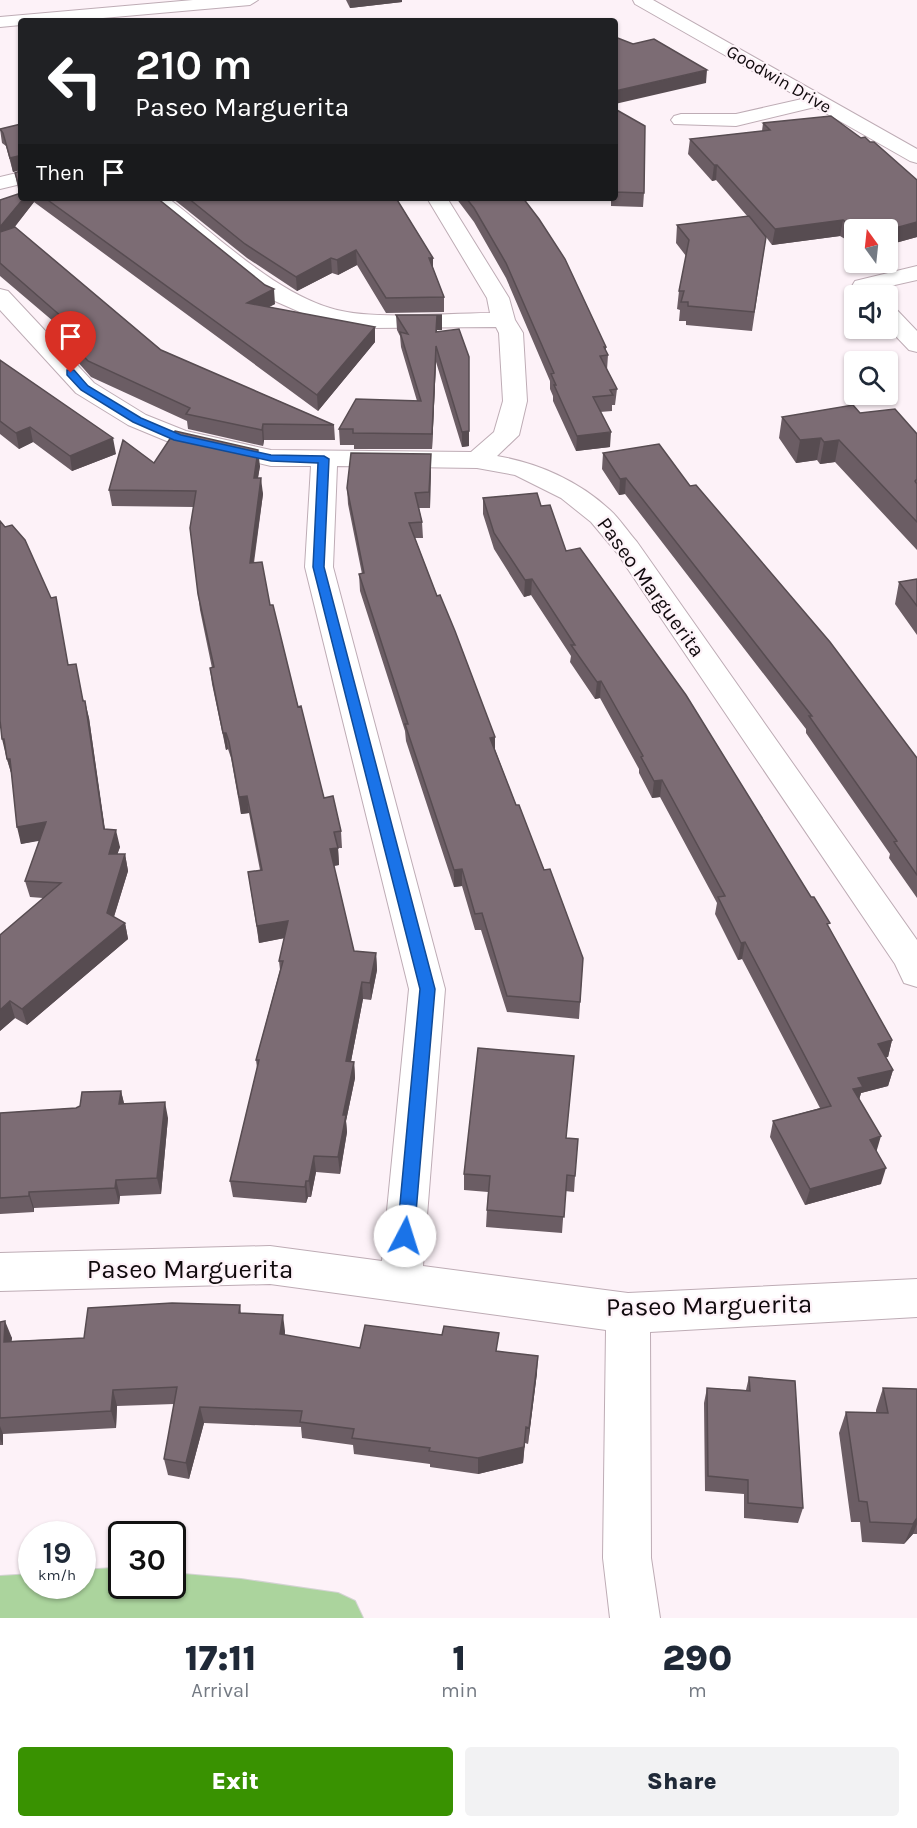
<!DOCTYPE html>
<html lang="en">
<head>
<meta charset="utf-8">
<style>
  :root { --surface:#fff; --page:#f2f2f3; --text:#1f2937; --muted:#747a83; --accent:#399201 }
  body { margin:0; font-family:Karla,sans-serif; background:var(--page); color:var(--text); height:100vh; display:flex; flex-direction:column; font-size:22px; white-space:nowrap }
  * { box-sizing:border-box; margin:0 }
  p { font-size:20px; color:var(--muted) }
  .icon { flex:none; width:33px; height:33px; fill:none; stroke:currentColor; stroke-width:2; stroke-linecap:round; stroke-linejoin:round }
  .map { position:relative; height:1618px; overflow:hidden }
  .side { display:flex; flex-direction:column; background:var(--surface); flex:1 }
  .side>* { flex:none }
  .banner { position:absolute; left:18px; top:18px; width:600px; height:183px; border-radius:6px; box-shadow:0 2px 4px #0004; background:#202124; color:#fff; overflow:hidden }
  .needle { width:39px; rotate:345deg }
  .fabs { position:absolute; left:844px; top:219px; display:grid; gap:12px }
  .fabs a { display:grid; place-items:center; width:54px; height:54px; border-radius:6px; background:var(--surface); box-shadow:0 2px 4px #0004; font-size:30px }
  .speed { position:absolute; left:18px; top:1521px; display:flex; gap:12px; font-size:30px; font-weight:700; text-align:center }
  .speed>* { display:grid; place-content:center; width:78px; height:78px; border-radius:50%; background:var(--surface); box-shadow:0 2px 4px #0004; line-height:1 }
  .speed small { font-size:15px; font-weight:400 }
  .speed .limit { border:3px solid #111; border-radius:9px; background:#fff; color:#111 }
  .pin { position:absolute; display:grid; place-items:center; width:51px; height:51px; color:#fff; margin:-62px -26px; border-radius:50% 50% 50% 0; rotate:-45deg; box-shadow:0 0 6px #0007 }
  .pin .icon { rotate:45deg }
  .me { position:absolute; width:66px; margin:-33px; rotate:5deg; stroke-linejoin:round; filter:drop-shadow(0 0 4px #0008) }
  .turn { display:flex; align-items:center; gap:21px; height:126px; padding:0 18px; font-size:27px }
  .turn .icon { width:78px; height:78px; stroke-width:2.5 }
  .turn b { display:block; font-size:42px; line-height:51px }
  .then { display:flex; align-items:center; height:57px; padding:0 18px; background:#0003; gap:12px; font-size:22px }
  .eta { display:flex; justify-content:space-evenly; align-items:center; height:102px; text-align:center }
  .eta b { font-size:36px; font-weight:800; line-height:42px }
  .button { display:flex; gap:12px; margin-top:auto; padding:12px 18px }
  .button a { flex:1; height:69px; border-radius:6px; background:var(--accent); color:#fff; font-size:24px; font-weight:800; line-height:69px; text-align:center }
  .button a+a { background:var(--page); color:var(--text) }
  .map>svg:first-child { display:block }
  .lines { fill:none; stroke-linecap:round; stroke-linejoin:round }
  .minor-casing { stroke:#beacb5; stroke-width:2 }
  .major-casing { stroke:#d4d3d3; stroke-width:2 }
  .minor { fill:#fff; fill-rule:evenodd }
  .major { fill:#abd49d; fill-rule:evenodd }
  .wall { fill:#6b5d64 }
  .shaded-wall { fill:#574c51 }
  .building { fill:#7c6c74; stroke:#574c51; stroke-width:1.5 }
  .route { fill:#1a73e8; stroke:#114b97; stroke-width:1.5 }
  .labels { text-anchor:middle; stroke-width:4.5; stroke-linejoin:round; paint-order:stroke }
  .far-street-label { font-size:18px; fill:#100a0d; stroke:#fdf2f8 }
  .street-label { font-size:21px; fill:#100a0d; stroke:#fdf2f8 }
  .near-street-label { font-size:26px; fill:#100a0d; stroke:#fdf2f8 }
</style>
</head>
<body>
<div class="map">
<svg width="917" height="1618" viewBox="0 0 917 1618">
  <rect width="100%" height="100%" fill="#fdf2f8"/>
  <g class="lines">
    <g class="minor-casing">
      <path id="minor" d="M 193,0 L 258,0 L 250,5 L 69,21 L 21,21 L 21,25 L 0,27 L 0,17 Z
        M 633,0 L 653,0 L 917,149 L 917,163 L 910,161 L 815,107 L 736,126 L 674,124 L 671,120 L 674,116 L 681,114 L 736,114 L 802,99 L 635,4 Z
        M 21,172 L 21,184 L 0,189 L 0,177 Z
        M 145,198 L 168,198 C 216,235 272,290 330,308 C 369,321 447,313 490,313 L 487,298 L 427,198 L 447,198 L 509,298 L 515,320 L 523,333 L 527,401 L 519,435 L 497,456 C 538,463 579,481 610,510 C 620,519 628,532 637,542 L 917,940 L 917,987 L 904,983 L 895,964 L 617,553 L 591,522 L 561,498 L 515,475 L 477,468 L 337,466 L 333,567 L 445,989 L 423,1266 L 628,1293 L 917,1279 L 917,1317 L 650,1332 L 651,1558 L 660,1618 L 610,1618 L 603,1558 L 606,1330 L 270,1284 L 0,1291 L 0,1253 L 270,1246 L 382,1261 L 409,989 L 305,567 L 311,466 L 271,466 L 169,442 L 128,425 L 76,393 L 0,310 L 0,289 L 8,291 L 94,383 L 146,415 L 186,431 L 271,450 L 471,452 L 494,432 L 503,401 L 499,333 L 496,327 L 371,328 L 318,320 L 268,298 Z
        M 917,266 L 917,280 L 877,289 L 882,296 L 859,296 L 852,286 L 855,281 Z
        M 888,307 L 896,309 L 917,331 L 917,352 L 909,350 L 888,328 Z"/>
    </g>
    <g class="major-casing">
      <path id="major" d="M 113,1568 L 122,1568 L 122,1586 L 172,1586 L 172,1573 L 241,1579 L 338,1593 L 355,1601 L 363,1618 L 0,1618 L 0,1576 L 32,1574 L 32,1586 L 82,1586 L 82,1570 Z"/>
    </g>
    <use href="#minor" class="minor"/>
    <use href="#major" class="major"/>
  </g>
  <path class="wall" d="M 346,0 L 402,0 L 402,2 L 350,8 Z
    M 615,109 L 644,193 L 643,207 L 611,206 L 611,200 L 581,198 L 615,198 Z
    M 763,123 L 917,237 L 888,245 L 888,230 L 855,230 L 855,245 L 840,236 L 772,245 L 766,237 L 752,331 L 686,325 L 686,321 L 679,321 L 680,310 L 677,309 L 679,291 L 686,256 L 676,243 L 677,225 L 748,217 L 716,180 L 712,181 L 688,154 L 690,139 L 762,131 Z
    M 21,124 L 21,198 L 157,198 L 275,304 L 268,307 L 375,342 L 318,411 L 34,202 L 14,228 L 161,350 L 334,425 L 335,440 L 264,440 L 263,446 L 188,429 L 187,421 L 91,377 L 76,360 L 73,345 L 75,345 L 61,333 L 60,327 L 0,276 L 0,200 L 19,194 L 15,173 L 20,171 L 20,170 L 13,172 L 6,146 L 2,143 L 0,129 Z
    M 172,198 L 396,198 L 433,258 L 433,268 L 444,297 L 444,312 L 386,313 L 357,265 L 338,275 L 332,273 L 297,291 L 247,258 Z
    M 456,198 L 523,198 L 606,347 L 606,351 L 608,355 L 607,370 L 617,389 L 615,405 L 612,405 L 612,411 L 600,412 L 610,447 L 576,451 L 553,401 L 553,396 L 550,389 L 550,381 L 506,278 L 474,222 Z
    M 396,315 L 442,330 L 437,330 L 437,332 L 469,446 L 462,447 L 436,362 L 432,449 L 354,449 L 354,445 L 340,445 L 339,429 L 417,401 L 401,347 L 400,336 L 397,330 Z
    M 0,360 L 116,454 L 72,471 L 33,442 L 19,449 L 0,434 Z
    M 860,413 L 917,434 L 917,550 L 835,462 L 820,464 L 817,460 L 796,463 L 779,438 L 782,417 Z
    M 603,453 L 690,486 L 917,758 L 917,898 L 889,858 L 890,854 L 806,733 L 806,729 L 625,494 L 619,495 L 602,469 Z
    M 431,454 L 430,508 L 419,508 L 422,522 L 423,538 L 415,538 L 516,805 L 583,958 L 579,1019 L 507,1012 L 481,930 L 475,930 L 462,886 L 454,887 L 406,741 L 405,731 L 360,591 L 359,574 L 362,574 L 348,504 L 347,488 Z
    M 154,463 L 260,466 L 258,478 L 263,494 L 254,563 L 270,605 L 324,798 L 341,831 L 342,848 L 338,848 L 339,865 L 334,866 L 354,951 L 376,953 L 377,970 L 371,1000 L 363,999 L 351,1061 L 354,1062 L 355,1078 L 346,1121 L 347,1132 L 340,1174 L 316,1172 L 311,1197 L 308,1197 L 306,1203 L 233,1197 L 230,1181 L 257,1068 L 256,1060 L 280,970 L 279,961 L 284,938 L 259,943 L 248,872 L 260,870 L 249,813 L 241,814 L 231,758 L 228,749 L 226,750 L 212,684 L 210,668 L 212,668 L 200,610 L 190,528 L 194,507 L 112,506 L 109,490 Z
    M 483,498 L 541,506 L 566,551 L 829,928 L 892,1040 L 888,1057 L 886,1057 L 893,1070 L 888,1086 L 861,1093 L 859,1100 L 877,1152 L 881,1184 L 805,1205 L 770,1137 L 773,1121 L 820,1108 L 742,959 L 738,960 L 715,914 L 717,903 L 660,797 L 652,798 L 639,773 L 639,769 L 600,698 L 595,699 L 570,662 L 571,656 L 531,595 L 524,597 L 494,549 L 483,514 Z
    M 917,579 L 917,635 L 895,604 L 899,582 Z
    M 68,665 L 84,701 L 89,718 L 105,829 L 120,847 L 117,854 L 125,854 L 128,871 L 114,917 L 125,923 L 128,939 L 27,1025 L 15,1018 L 0,1031 L 43,898 L 30,897 L 25,881 L 40,840 L 21,844 L 12,776 L 6,756 Z
    M 121,1091 L 124,1104 L 168,1118 L 161,1194 L 120,1196 L 119,1204 L 34,1208 L 34,1212 L 0,1214 L 0,1113 L 76,1108 Z
    M 566,1138 L 575,1176 L 574,1192 L 565,1191 L 562,1233 L 486,1227 L 488,1192 L 464,1190 L 464,1174 Z
    M 240,1305 L 241,1313 L 285,1331 L 285,1335 L 360,1348 L 498,1351 L 537,1373 L 528,1444 L 525,1443 L 523,1463 L 478,1474 L 430,1467 L 430,1464 L 354,1454 L 353,1445 L 302,1438 L 301,1427 L 204,1423 L 189,1479 L 168,1475 L 164,1459 L 174,1404 L 117,1406 L 116,1428 L 3,1434 L 3,1445 L 0,1445 L 0,1322 L 12,1338 L 11,1341 L 84,1338 Z
    M 749,1377 L 803,1508 L 798,1523 L 744,1518 L 744,1494 L 705,1491 L 704,1403 L 707,1388 L 746,1390 Z
    M 883,1388 L 917,1389 L 917,1534 L 913,1534 L 904,1544 L 862,1542 L 860,1522 L 851,1522 L 839,1433 L 846,1412 L 876,1413 L 876,1410 Z"/>
  <path class="shaded-wall" d="M 350,0 L 402,0 L 402,2 L 350,8 Z
    M 707,70 L 706,83 L 615,104 L 615,91 Z
    M 18,156 L 20,170 L 13,172 L 10,158 Z
    M 714,165 L 717,165 L 716,180 L 712,181 Z
    M 24,198 L 33,198 L 34,202 L 0,245 L 0,227 Z
    M 843,220 L 840,236 L 772,245 L 775,229 Z
    M 917,222 L 917,237 L 888,245 L 888,230 Z
    M 356,250 L 357,265 L 338,275 L 337,260 Z
    M 331,258 L 332,273 L 297,291 L 296,277 Z
    M 429,258 L 433,258 L 433,272 Z
    M 274,289 L 275,304 L 248,318 L 247,303 Z
    M 437,315 L 442,315 L 442,330 L 437,330 L 436,347 Z
    M 375,327 L 375,342 L 318,411 L 317,395 Z
    M 436,346 L 436,362 L 432,449 L 432,434 Z
    M 263,424 L 264,440 L 263,446 L 262,430 Z
    M 30,427 L 33,442 L 19,449 L 16,433 Z
    M 469,431 L 469,446 L 462,447 L 462,432 Z
    M 611,432 L 610,447 L 576,451 L 577,436 Z
    M 113,438 L 116,454 L 72,471 L 70,456 Z
    M 821,438 L 817,460 L 796,463 L 800,440 Z
    M 839,440 L 835,462 L 820,464 L 824,442 Z
    M 258,450 L 260,466 L 255,494 L 254,478 Z
    M 431,454 L 431,470 L 430,508 L 429,492 Z
    M 261,478 L 263,494 L 251,579 L 250,563 Z
    M 626,478 L 625,494 L 619,495 L 620,479 Z
    M 532,579 L 531,595 L 524,597 L 525,580 Z
    M 601,681 L 600,698 L 595,699 L 597,682 Z
    M 85,701 L 89,718 L 107,846 L 104,829 Z
    M 223,733 L 226,733 L 228,749 L 226,750 Z
    M 495,737 L 495,754 L 490,738 Z
    M 2,739 L 4,739 L 8,755 L 6,756 Z
    M 7,759 L 10,759 L 12,776 Z
    M 662,780 L 660,797 L 652,798 L 654,781 Z
    M 247,796 L 249,813 L 241,814 L 239,797 Z
    M 46,822 L 50,839 L 21,844 L 17,827 Z
    M 116,830 L 120,847 L 112,870 L 109,854 Z
    M 338,848 L 339,865 L 332,866 L 330,849 Z
    M 125,854 L 128,871 L 110,929 L 107,913 Z
    M 462,869 L 462,886 L 454,887 L 454,870 Z
    M 288,921 L 290,937 L 259,943 L 257,926 Z
    M 125,923 L 128,939 L 27,1025 L 22,1009 Z
    M 745,942 L 742,959 L 738,960 L 741,943 Z
    M 376,953 L 377,970 L 371,1000 L 370,983 Z
    M 362,982 L 363,999 L 348,1077 L 346,1061 Z
    M 10,1001 L 15,1018 L 0,1031 L 0,1010 Z
    M 892,1040 L 888,1057 L 873,1060 L 878,1044 Z
    M 354,1062 L 355,1078 L 346,1121 L 347,1132 L 340,1174 L 338,1157 L 343,1115 Z
    M 893,1070 L 888,1086 L 861,1093 L 858,1103 L 853,1089 L 858,1078 Z
    M 121,1091 L 125,1107 L 119,1104 Z
    M 165,1102 L 168,1118 L 161,1194 L 157,1178 Z
    M 881,1136 L 876,1153 L 870,1140 Z
    M 314,1156 L 316,1172 L 311,1197 L 309,1181 Z
    M 886,1168 L 881,1184 L 805,1205 L 810,1189 Z
    M 116,1180 L 120,1196 L 119,1204 L 115,1188 Z
    M 306,1181 L 308,1197 L 306,1203 L 305,1187 Z
    M 29,1192 L 34,1208 L 34,1212 L 29,1196 Z
    M 283,1315 L 285,1331 L 283,1351 L 280,1334 Z
    M 5,1321 L 12,1338 L 10,1358 L 4,1342 Z
    M 538,1356 L 537,1373 L 528,1444 L 529,1428 Z
    M 113,1390 L 117,1406 L 116,1428 L 111,1411 Z
    M 200,1407 L 204,1423 L 189,1479 L 186,1463 Z
    M 0,1426 L 3,1434 L 3,1445 L 0,1439 Z
    M 526,1427 L 523,1463 L 478,1474 L 478,1458 Z
    M 917,1518 L 917,1524 L 913,1534 L 904,1544 L 913,1524 Z"/>
  <path class="building" d="M 615,37 L 633,44 L 654,39 L 707,70 L 615,91 Z
    M 615,109 L 645,126 L 644,193 L 615,192 Z
    M 831,116 L 861,138 L 865,137 L 870,142 L 874,142 L 917,180 L 917,222 L 888,230 L 859,230 L 843,220 L 775,229 L 717,165 L 714,165 L 690,139 L 770,130 L 763,123 Z
    M 21,124 L 21,198 L 24,198 L 0,227 L 0,200 L 21,193 L 15,173 L 20,171 L 21,158 L 18,156 L 10,158 L 3,133 L 0,129 Z
    M 45,198 L 157,198 L 265,285 L 274,289 L 247,303 L 375,327 L 317,395 Z
    M 188,198 L 396,198 L 433,258 L 429,258 L 444,297 L 386,298 L 356,250 L 337,260 L 331,258 L 296,277 L 245,244 Z
    M 466,198 L 523,198 L 539,219 L 565,259 L 606,347 L 604,347 L 608,355 L 600,356 L 617,389 L 610,390 L 613,395 L 593,397 L 611,432 L 577,436 L 554,385 L 556,385 L 551,374 L 554,373 L 506,263 L 474,208 Z
    M 749,216 L 766,237 L 754,312 L 688,306 L 688,302 L 681,302 L 684,291 L 679,291 L 689,240 L 677,225 Z
    M 15,227 L 161,350 L 334,425 L 263,424 L 262,430 L 186,414 L 190,408 L 88,361 L 73,345 L 87,341 L 58,318 L 62,317 L 0,263 L 0,232 Z
    M 396,315 L 442,315 L 437,315 L 436,332 L 459,329 L 469,357 L 469,431 L 462,432 L 436,346 L 432,434 L 353,433 L 353,429 L 339,429 L 356,399 L 421,401 L 400,332 L 408,334 Z
    M 0,360 L 113,438 L 70,456 L 30,427 L 16,433 L 0,421 Z
    M 853,405 L 860,413 L 895,409 L 917,434 L 917,479 L 915,481 L 917,484 L 917,522 L 839,440 L 824,442 L 821,438 L 800,440 L 782,417 Z
    M 175,431 L 258,450 L 254,478 L 261,478 L 250,563 L 262,562 L 270,605 L 273,605 L 298,707 L 301,706 L 324,798 L 333,796 L 341,831 L 334,832 L 338,848 L 330,849 L 354,951 L 376,953 L 370,983 L 362,982 L 346,1061 L 354,1062 L 343,1115 L 346,1115 L 338,1157 L 314,1156 L 309,1181 L 306,1181 L 305,1187 L 230,1181 L 259,1060 L 256,1060 L 283,961 L 279,961 L 288,921 L 257,926 L 248,872 L 262,870 L 247,796 L 239,797 L 229,742 L 226,733 L 223,733 L 210,668 L 214,667 L 198,594 L 190,528 L 196,491 L 109,490 L 123,440 L 154,463 Z
    M 659,444 L 690,486 L 696,485 L 830,642 L 917,758 L 917,875 L 894,842 L 897,841 L 809,716 L 812,716 L 626,478 L 620,479 L 603,453 Z
    M 351,453 L 431,454 L 429,492 L 415,493 L 422,522 L 409,523 L 437,596 L 440,595 L 455,631 L 495,737 L 490,738 L 516,805 L 519,805 L 544,870 L 550,869 L 583,958 L 580,1002 L 507,996 L 482,913 L 475,914 L 462,869 L 454,870 L 405,724 L 408,724 L 359,574 L 364,573 L 347,488 Z
    M 537,493 L 541,506 L 550,505 L 566,551 L 580,548 L 686,695 L 811,897 L 814,897 L 830,923 L 827,924 L 892,1040 L 878,1044 L 893,1070 L 858,1078 L 863,1087 L 853,1089 L 881,1136 L 870,1140 L 886,1168 L 810,1189 L 773,1121 L 831,1106 L 745,942 L 741,943 L 718,897 L 725,896 L 662,780 L 654,781 L 641,757 L 643,756 L 601,681 L 597,682 L 571,645 L 575,645 L 532,579 L 525,580 L 494,533 L 483,498 Z
    M 0,521 L 5,527 L 12,525 L 25,540 L 51,598 L 56,597 L 68,665 L 76,664 L 83,701 L 85,701 L 104,829 L 116,830 L 109,854 L 125,854 L 107,913 L 125,923 L 22,1009 L 10,1001 L 0,1010 L 0,935 L 61,883 L 25,881 L 46,822 L 17,827 L 10,759 L 7,759 L 4,739 L 2,739 L 0,720 Z
    M 917,579 L 917,606 L 899,582 Z
    M 478,1048 L 574,1056 L 566,1138 L 578,1139 L 575,1176 L 567,1175 L 564,1217 L 487,1210 L 490,1176 L 464,1174 Z
    M 121,1091 L 119,1104 L 165,1102 L 157,1178 L 116,1180 L 115,1188 L 29,1192 L 29,1196 L 0,1198 L 0,1113 L 76,1108 L 80,1106 L 82,1092 Z
    M 172,1303 L 240,1305 L 239,1313 L 283,1315 L 280,1334 L 360,1348 L 365,1325 L 442,1335 L 444,1326 L 499,1333 L 496,1351 L 538,1356 L 529,1428 L 526,1427 L 524,1447 L 478,1458 L 429,1451 L 430,1448 L 352,1438 L 354,1429 L 300,1422 L 302,1411 L 200,1407 L 186,1463 L 164,1459 L 177,1387 L 113,1390 L 111,1411 L 0,1418 L 0,1322 L 5,1321 L 4,1342 L 84,1338 L 88,1308 Z
    M 749,1377 L 795,1381 L 803,1508 L 748,1503 L 748,1480 L 708,1476 L 707,1388 L 750,1391 Z
    M 883,1388 L 917,1389 L 917,1518 L 913,1524 L 870,1522 L 867,1502 L 859,1501 L 846,1412 L 888,1413 Z"/>
  <path class="route" d="M 67,370 L 74,370 L 88,386 L 141,418 L 181,435 L 271,455 L 324,456 L 329,459 L 324,567 L 435,989 L 414,1236 L 411,1242 L 405,1244 L 399,1242 L 397,1236 L 420,989 L 313,567 L 318,463 L 271,461 L 174,440 L 133,422 L 81,390 L 67,375 Z"/>
  <g class="labels">
    <g class="far-street-label">
      <text transform="translate(779 79) rotate(30)" y="6">Goodwin Drive</text>
    </g>
    <g class="street-label">
      <text transform="translate(651 587) rotate(54)" y="7">Paseo Marguerita</text>
    </g>
    <g class="near-street-label">
      <text x="190" y="1278">Paseo Marguerita</text>
      <text transform="translate(709 1305) rotate(-1)" y="9">Paseo Marguerita</text>
    </g>
  </g>
</svg>
<div class="fabs">
<a><svg class="needle" viewBox="-14 -14 28 28"><path d="M0-13l5 13h-10z" fill="#e53935"/><path d="M0 13l5-13h-10z" fill="#747a83"/></svg></a>
<a><svg class="icon" aria-label="sound" viewBox="0 0 24 24"><path d="M4 9h4l5-4v14l-5-4H4zM17 9q2 3 0 6"/></svg></a>
<a><svg class="icon" aria-label="search" viewBox="0 0 24 24"><circle cx="10" cy="10" r="6"/><path d="M15 15l6 6"/></svg></a>
</div>
<div class="speed"><div>19<small>km/h</small></div><div class="limit">30</div></div>
<div class="pin" style="left:71px;top:373px;background:#d93025"><svg class="icon" aria-label="arrive" viewBox="0 0 24 24"><path d="M6 21V4h12l-3 4 3 4H6"/></svg></div>
<svg class="me" style="left:405px;top:1236px" viewBox="-20 -20 40 40"><circle r="19" fill="#fff"/><path d="M0-13L10 11 0 6-10 11z" fill="#1a73e8"/></svg>
<div class="banner">
<div class="turn"><svg class="icon" aria-label="left" viewBox="0 0 24 24"><path d="M17 20v-9H6M10 6l-5 5 5 5"/></svg><div><b>210 m</b>Paseo Marguerita</div></div>
<div class="then">Then<svg class="icon" aria-label="arrive" viewBox="0 0 24 24"><path d="M6 21V4h12l-3 4 3 4H6"/></svg></div>
</div>
</div>
<section class="side">
<div class="eta">
<div><b>17:11</b><p>Arrival</p></div>
<div><b>1</b><p>min</p></div>
<div><b>290</b><p>m</p></div>
</div>
<div class="button"><a>Exit</a><a>Share</a></div>
</section>
</body>
</html>
